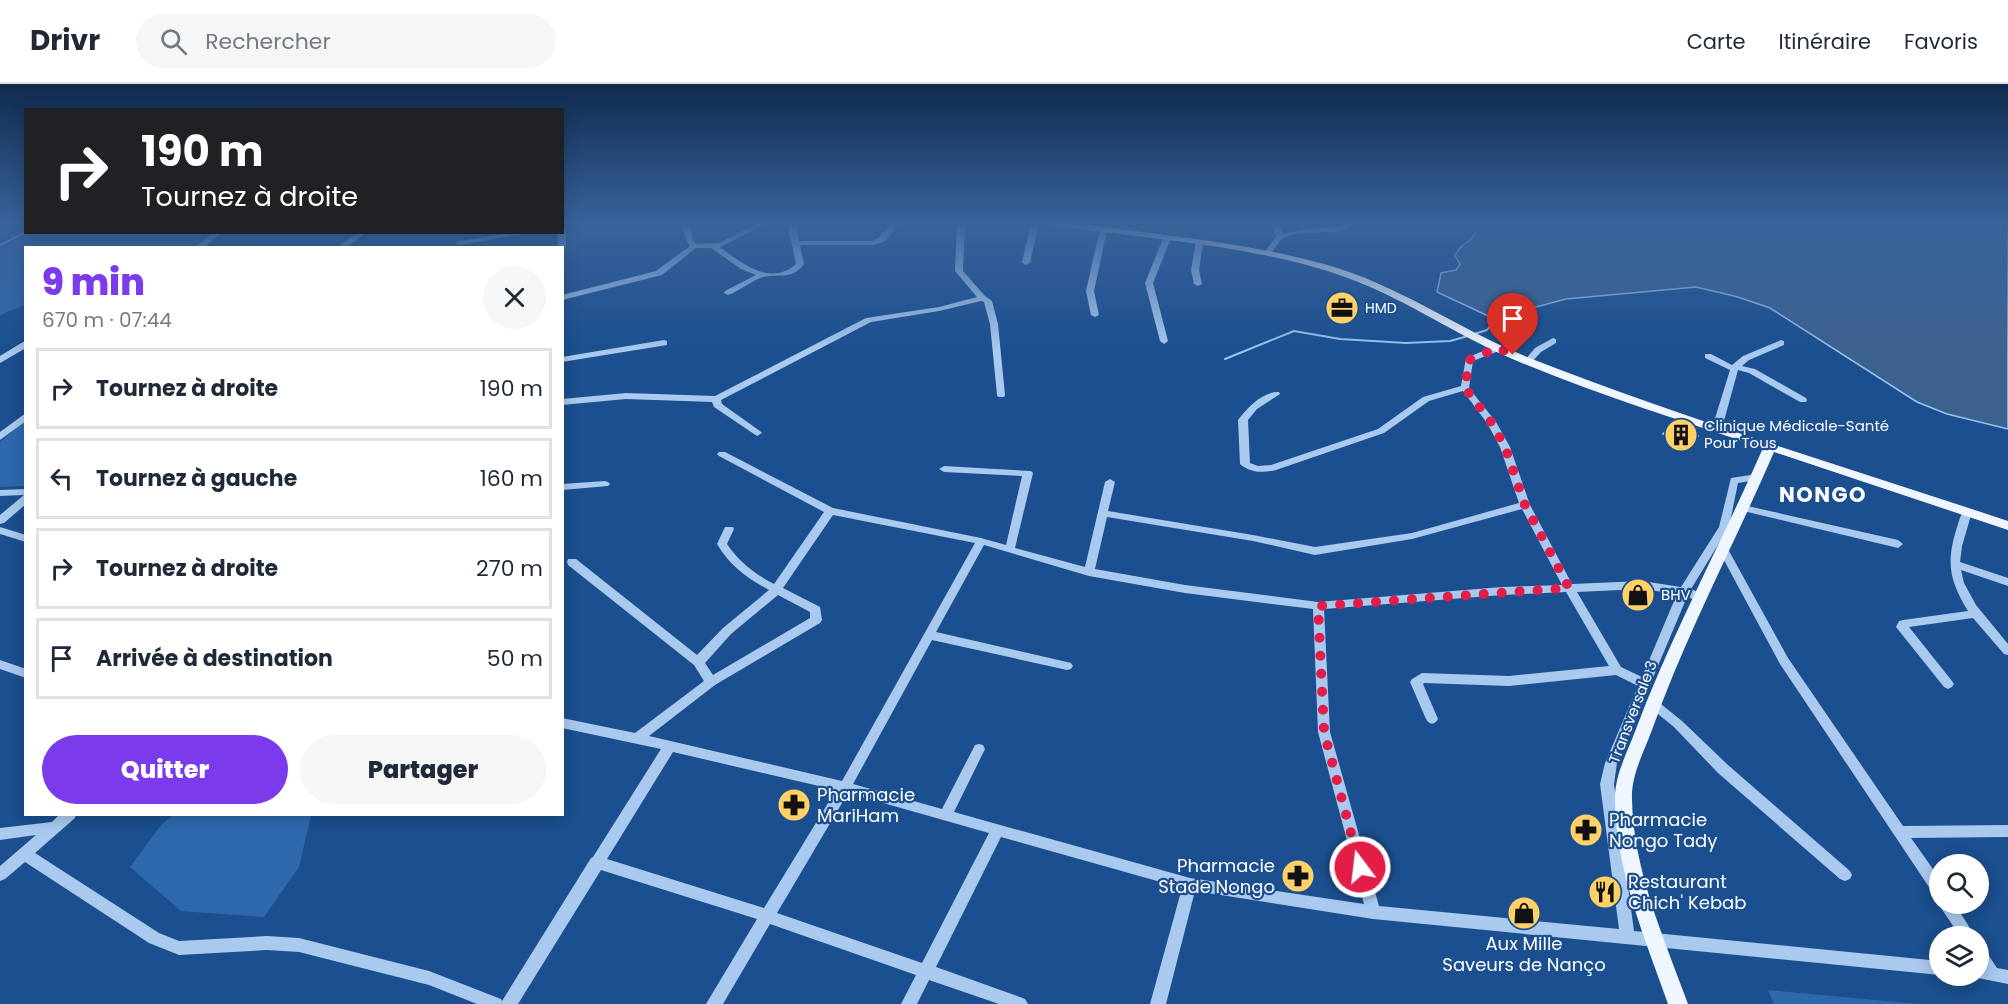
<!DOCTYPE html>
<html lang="fr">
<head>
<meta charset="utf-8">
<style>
  :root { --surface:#fff; --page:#f6f6f7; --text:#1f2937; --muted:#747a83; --line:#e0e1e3; --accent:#7c3aed }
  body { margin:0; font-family:Poppins,sans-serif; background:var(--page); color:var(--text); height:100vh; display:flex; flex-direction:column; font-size:22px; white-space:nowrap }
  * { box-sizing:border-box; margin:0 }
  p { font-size:20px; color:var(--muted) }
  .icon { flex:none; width:33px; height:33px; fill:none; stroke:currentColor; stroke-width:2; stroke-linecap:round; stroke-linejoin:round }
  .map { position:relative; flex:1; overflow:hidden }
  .sheet { position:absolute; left:24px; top:162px; width:540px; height:570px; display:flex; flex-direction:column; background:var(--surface); border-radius:0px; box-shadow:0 3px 15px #0003 }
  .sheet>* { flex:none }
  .top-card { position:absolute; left:24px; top:24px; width:540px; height:126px; border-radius:0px; box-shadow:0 3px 15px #0003; background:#202124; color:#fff; overflow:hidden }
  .fabs { position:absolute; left:1929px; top:770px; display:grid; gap:12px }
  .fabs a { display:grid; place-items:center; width:60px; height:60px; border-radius:50%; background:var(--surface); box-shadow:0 3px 15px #0003; font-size:30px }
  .pin { position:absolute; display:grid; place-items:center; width:51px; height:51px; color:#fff; margin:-62px -26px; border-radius:50% 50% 50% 0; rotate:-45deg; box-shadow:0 0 6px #0007 }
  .pin .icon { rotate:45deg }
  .me { position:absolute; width:66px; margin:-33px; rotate:345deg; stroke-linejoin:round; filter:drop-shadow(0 0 4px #0008) }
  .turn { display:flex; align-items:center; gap:21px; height:126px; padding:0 18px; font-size:27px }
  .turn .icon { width:78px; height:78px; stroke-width:2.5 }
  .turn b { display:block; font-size:42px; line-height:51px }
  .round { display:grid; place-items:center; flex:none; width:63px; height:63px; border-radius:32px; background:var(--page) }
  .head { display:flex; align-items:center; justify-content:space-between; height:102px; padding:0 18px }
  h1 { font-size:36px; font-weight:800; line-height:45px; color:var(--accent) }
  .primary-button { display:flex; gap:12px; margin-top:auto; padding:12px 18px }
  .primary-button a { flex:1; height:69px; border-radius:36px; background:var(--accent); color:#fff; font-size:24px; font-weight:800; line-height:69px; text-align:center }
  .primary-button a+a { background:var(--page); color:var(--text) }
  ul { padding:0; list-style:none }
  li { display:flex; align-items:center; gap:18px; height:81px; margin:0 12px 9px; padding:0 6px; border:3px solid var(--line); border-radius:0px }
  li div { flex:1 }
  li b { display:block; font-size:22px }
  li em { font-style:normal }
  header { display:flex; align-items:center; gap:36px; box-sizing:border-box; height:84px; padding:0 30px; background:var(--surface); border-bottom:2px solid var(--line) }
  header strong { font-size:28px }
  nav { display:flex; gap:33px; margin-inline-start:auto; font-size:21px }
  .search { width:420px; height:54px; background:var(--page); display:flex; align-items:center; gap:15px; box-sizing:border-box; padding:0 21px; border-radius:33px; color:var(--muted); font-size:22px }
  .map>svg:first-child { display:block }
  .green { fill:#2e69ad }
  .water { fill:#3c6290; stroke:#9cc4f0; stroke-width:1.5 }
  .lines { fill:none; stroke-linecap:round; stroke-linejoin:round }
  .stream { stroke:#9cc4f0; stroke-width:2 }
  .building { fill:#4478b7; stroke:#cfe3fa; stroke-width:1.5 }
  .minor { fill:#a9c9ee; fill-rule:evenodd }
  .major { fill:#f0f6ff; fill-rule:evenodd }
  .route { stroke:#e11d48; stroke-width:10; stroke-dasharray:0 18 }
  .labels { text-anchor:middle; stroke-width:4.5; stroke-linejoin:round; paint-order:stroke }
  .far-poi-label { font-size:14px; fill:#fff; stroke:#1b4f8f; text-anchor:start }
  .poi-label { font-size:15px; fill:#fff; stroke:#1b4f8f; text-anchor:start }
  .street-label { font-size:15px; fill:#fff; stroke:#1b4f8f }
  .near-poi-label { font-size:18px; fill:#fff; stroke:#1b4f8f; text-anchor:start }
  .district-label { font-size:21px; font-weight:bold; letter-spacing:1.5px; fill:#fff; stroke:#1b4f8f }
</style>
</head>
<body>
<header>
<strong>Drivr</strong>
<div class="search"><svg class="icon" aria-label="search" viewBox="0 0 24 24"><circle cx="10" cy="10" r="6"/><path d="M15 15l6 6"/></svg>Rechercher</div>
<nav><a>Carte</a><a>Itinéraire</a><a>Favoris</a></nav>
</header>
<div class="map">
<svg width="2008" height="920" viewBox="0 0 2008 920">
  <rect width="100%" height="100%" fill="#1b4f8f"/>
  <path class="green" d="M 35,149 L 214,149 L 191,163 L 26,164 L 25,221 L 0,231 L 0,163 Z
    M 25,337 L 25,402 L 0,403 L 0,358 Z
    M 174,730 L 311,730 L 311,732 L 299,783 L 264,833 L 181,827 L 130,783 L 161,741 Z
    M 1768,906 L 1919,920 L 1774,920 Z"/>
  <path class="water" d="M 1481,138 L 2008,138 L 2008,345 L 1947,330 L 1917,318 L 1770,224 L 1738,213 L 1696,203 L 1566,215 L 1521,227 L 1512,235 L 1501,238 L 1437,208 L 1441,189 L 1456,186 L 1460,180 L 1455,172 C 1459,163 1462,162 1469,157 C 1475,152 1478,144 1481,138 Z"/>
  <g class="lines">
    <path class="stream" d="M 0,161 L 26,148
      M 1474,250 L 1487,246 L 1494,237
      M 1225,275 L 1294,247 L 1340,255 L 1406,259 L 1450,257 L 1468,252"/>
  </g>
  <path class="building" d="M 1671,341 L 1698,352 L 1692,361 L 1663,350 Z"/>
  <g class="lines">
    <path class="minor" d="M 679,138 L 687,138 L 692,147 L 692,155 L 696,160 L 719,159 L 760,138 L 770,138 L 720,163 C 741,179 771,203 796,180 L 787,138 L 795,138 L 799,157 L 872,157 L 878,154 L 893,138 L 901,138 L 884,158 L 873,161 L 800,161 L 804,180 C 791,197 779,189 763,193 C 753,196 739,207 728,211 L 724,209 L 725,207 L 756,191 L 741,185 L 711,164 L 696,164 L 662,191 L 562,216 L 562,211 L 656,187 L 690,162 C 684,154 684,146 679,138 Z
      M 957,138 L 965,138 L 963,187 L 985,212 L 992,217 L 998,240 L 1005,311 L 1004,313 L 998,313 L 997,311 L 990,240 L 984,218 L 981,217 L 939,227 L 871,238 L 721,316 L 722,320 L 760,347 L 762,349 L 757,352 L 714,323 L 712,318 L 626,315 L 562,321 L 562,315 L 626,309 L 715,312 L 866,234 L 939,223 L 977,213 L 955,187 Z
      M 1031,138 L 1039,138 L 1030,179 L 1026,181 L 1022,179 Z
      M 1270,138 L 1278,138 L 1283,150 L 1301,146 L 1342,142 L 1344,141 L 1343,138 L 1351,138 L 1352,142 C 1336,154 1296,143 1281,156 C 1277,160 1273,167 1270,172 L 1267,172 L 1263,170 L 1276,153 Z
      M 1100,144 L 1107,146 L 1094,207 L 1099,231 L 1095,233 L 1091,231 L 1086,207 Z
      M 562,145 L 566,147 L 566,164 L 562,166 L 562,164 L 558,164 L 558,148 L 562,148 Z
      M 214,148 L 223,148 L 203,164 L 194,164 Z
      M 357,148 L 366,148 L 346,164 L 337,164 Z
      M 514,148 L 534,148 L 460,161 L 456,159 L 460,157 Z
      M 1164,152 L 1171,154 L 1153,199 L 1168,257 L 1164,260 L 1160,257 L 1145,199 Z
      M 1196,157 L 1203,159 L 1199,186 L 1202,200 L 1198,202 L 1194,200 L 1191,186 Z
      M 1553,254 L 1556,255 L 1556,259 L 1541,268 L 1531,279 L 1525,279 L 1524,277 L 1535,264 Z
      M 664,256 L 667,257 L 667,261 L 562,278 L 562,273 Z
      M 1781,256 L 1784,257 L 1784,261 L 1749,276 L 1742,282 L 1755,285 L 1806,314 L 1807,316 L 1806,318 L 1800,318 L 1749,289 L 1738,286 L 1722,344 L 1717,347 L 1714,346 L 1712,344 L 1730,286 L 1705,274 L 1705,270 L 1711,270 L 1732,281 L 1743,272 Z
      M 23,258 L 26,258 L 26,264 L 0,279 L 0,272 Z
      M 1498,261 L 1501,262 L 1501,266 L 1473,277 L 1469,304 L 1496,338 L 1510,363 L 1530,421 L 1572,500 L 1642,497 L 1681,503 L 1719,443 L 1731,394 L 1757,390 L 1762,393 L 1757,396 L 1738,399 L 1729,443 L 1691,505 L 1705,511 L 1707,514 L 1705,517 L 1701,518 L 1687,513 L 1617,679 L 1614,700 L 1634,847 L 1940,877 L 1940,891 L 1373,835 L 1195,807 L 1166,920 L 1150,920 L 1182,804 L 1001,753 L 936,883 L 1020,913 L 1025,915 L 1028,920 L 999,920 L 929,896 L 917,920 L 901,920 L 916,891 L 770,840 L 723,920 L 706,920 L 757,835 L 601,786 L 518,920 L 477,920 L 429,901 L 299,868 L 267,866 L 179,871 L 149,859 L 25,778 L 5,795 L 0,797 L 0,782 L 36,751 L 0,756 L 0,744 L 52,738 L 60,730 L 76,730 L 75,734 L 35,769 L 159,849 L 179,857 L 267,852 L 299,854 L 429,887 L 501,915 L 502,917 L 591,774 L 593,773 L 661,665 L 562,644 L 562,634 L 635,649 L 704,597 L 694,581 L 568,481 L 567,478 L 568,475 L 576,475 L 697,571 L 723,544 L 769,506 C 747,494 730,482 717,460 L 725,443 L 733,443 L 734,445 L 727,460 C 739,478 755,490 774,500 L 824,428 L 719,372 L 717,370 L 719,368 L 725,368 L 833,424 L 981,454 L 1006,461 L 1022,392 L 944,388 L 939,385 L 944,382 L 1031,387 L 1033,389 L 1015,464 L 1085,483 L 1105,398 L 1110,395 L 1115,398 L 1108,427 L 1253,451 L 1315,463 L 1412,449 L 1519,419 L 1500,363 L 1487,339 L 1463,307 L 1429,317 L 1384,349 L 1276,386 C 1263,389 1250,389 1240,380 L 1238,336 C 1247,324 1263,307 1279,308 L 1280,310 L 1257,325 L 1248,336 L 1250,379 L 1258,382 L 1271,381 L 1378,345 L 1423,313 L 1461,302 L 1466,274 ZM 1522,425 L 1562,501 L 1502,503 L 1318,518 L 1185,501 L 1095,485 L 1107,433 L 1253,457 L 1315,471 L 1412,455 ZM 833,431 L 975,459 L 842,697 L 649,652 L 715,601 L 820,539 L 822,536 L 820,523 L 783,504 ZM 984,461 L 1089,492 L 1185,509 L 1313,525 L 1318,648 L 1364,820 L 1190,794 L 954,728 L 985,665 L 983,661 L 979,660 L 975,661 L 942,725 L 853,700 L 932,556 L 1067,586 L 1071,585 L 1073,582 L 1071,579 L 1067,578 L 936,548 ZM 1642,505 L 1677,510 L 1642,593 L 1621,583 L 1577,508 ZM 1566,508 L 1609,582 L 1509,592 L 1422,589 L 1412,595 L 1410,598 L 1426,635 L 1428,638 L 1432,640 L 1436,638 L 1438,635 L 1423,600 L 1424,599 L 1509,602 L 1616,591 L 1638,602 L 1605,679 L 1600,700 L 1619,845 L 1379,822 L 1330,648 L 1324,525 L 1502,511 ZM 778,511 L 810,528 L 810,534 L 713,591 L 705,579 L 731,550 ZM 673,668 L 836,706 L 764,824 L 607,775 ZM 848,709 L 989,749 L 922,879 L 777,829 Z
      M 26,329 L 26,337 L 0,356 L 0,348 Z
      M 605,397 L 608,398 L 610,400 L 608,402 L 562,406 L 562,400 Z
      M 26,405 L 26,420 L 4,439 L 0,440 L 0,431 L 24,411 L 0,412 L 0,406 Z
      M 1743,421 L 1898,456 L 1903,460 L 1898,464 L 1739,426 L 1738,424 L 1739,422 Z
      M 1967,425 L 1972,428 L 1962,462 L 1960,478 L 2008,494 L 2008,502 L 1961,486 L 1964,499 L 1976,521 L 2008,560 L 2008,571 L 2004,570 L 1973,534 L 1909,543 L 1952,597 L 1954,600 L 1952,603 L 1948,605 L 1944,603 L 1896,543 L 1899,537 L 1903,536 L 1968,527 C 1948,494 1946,477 1958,440 C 1960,434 1961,428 1967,425 Z
      M 0,443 L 26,451 L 26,458 L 0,450 Z
      M 1724,463 L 1729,467 L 1788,574 L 1903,742 L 2008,741 L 2008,753 L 1911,754 L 1940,795 L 1940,814 L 1935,812 L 1780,580 L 1719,467 Z
      M 0,576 L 26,585 L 26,594 L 0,585 Z
      M 1652,614 L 1656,616 L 1682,637 L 1728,681 L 1850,787 L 1852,791 L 1850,795 L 1845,797 L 1840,795 L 1718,689 L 1674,643 L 1648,622 L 1646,619 L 1648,616 Z
      M 1940,818 L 1940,819 L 1954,819 L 1975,852 L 1960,852 L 1941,824 L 1939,819 Z
      M 1978,861 L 1983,863 L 1997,884 L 2008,886 L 2008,900 L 1973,893 L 1972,891 L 1978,891 Z"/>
    <path class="major" d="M 1046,138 L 1069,138 C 1154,151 1241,157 1324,180 C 1398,200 1461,247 1532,275 C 1688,336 1849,384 2008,437 L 2008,446 L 1774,368 C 1734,461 1686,550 1652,646 C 1644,668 1631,691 1632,715 C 1633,786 1664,854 1688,920 L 1668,920 C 1645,854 1615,785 1615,714 C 1615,690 1628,667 1636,645 C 1672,549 1722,458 1763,364 C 1675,334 1584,307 1499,269 C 1447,245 1399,212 1345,193 C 1256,161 1145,155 1051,141 Z"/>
  </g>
  <linearGradient id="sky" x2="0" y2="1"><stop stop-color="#0f2b4f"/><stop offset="0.52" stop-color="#39639b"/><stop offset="1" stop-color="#39639b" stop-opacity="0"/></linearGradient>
  <rect width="2008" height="267" fill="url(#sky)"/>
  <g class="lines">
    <path class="route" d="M 1360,783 L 1324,648 L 1318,522 L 1569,504 L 1525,421 L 1505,363 L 1491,338 L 1465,304 L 1469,276 L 1498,264 L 1513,271"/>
  </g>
  <defs>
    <g id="office-disc" transform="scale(1.725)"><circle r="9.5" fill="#ffd166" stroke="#1b4f8f"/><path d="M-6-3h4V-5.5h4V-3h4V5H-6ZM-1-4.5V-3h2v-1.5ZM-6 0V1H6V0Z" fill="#111"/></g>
    <g id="building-disc" transform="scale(1.725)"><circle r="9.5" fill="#ffd166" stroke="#1b4f8f"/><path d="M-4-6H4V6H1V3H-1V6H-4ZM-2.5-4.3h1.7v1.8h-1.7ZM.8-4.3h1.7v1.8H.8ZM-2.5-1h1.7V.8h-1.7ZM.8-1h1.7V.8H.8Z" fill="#111"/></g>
    <g id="shop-disc" transform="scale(1.725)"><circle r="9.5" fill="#ffd166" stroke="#1b4f8f"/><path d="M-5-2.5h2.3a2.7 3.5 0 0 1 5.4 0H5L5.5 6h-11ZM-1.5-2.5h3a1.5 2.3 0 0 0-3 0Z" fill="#111"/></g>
    <g id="pharmacy-disc" transform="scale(1.725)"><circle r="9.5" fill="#ffd166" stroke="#1b4f8f"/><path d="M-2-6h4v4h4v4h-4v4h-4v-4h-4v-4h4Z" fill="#111"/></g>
    <g id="restaurant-disc" transform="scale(1.725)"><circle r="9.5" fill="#ffd166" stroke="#1b4f8f"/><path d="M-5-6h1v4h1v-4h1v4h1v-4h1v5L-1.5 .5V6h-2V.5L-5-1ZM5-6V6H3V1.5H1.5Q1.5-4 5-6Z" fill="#111"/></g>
  </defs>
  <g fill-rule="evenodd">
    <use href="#office-disc" x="1342" y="224"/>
    <use href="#building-disc" x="1681" y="351"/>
    <use href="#shop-disc" x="1638" y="511"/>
    <use href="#pharmacy-disc" x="794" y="721"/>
    <use href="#pharmacy-disc" x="1586" y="746"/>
    <use href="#pharmacy-disc" x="1298" y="792"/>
    <use href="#restaurant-disc" x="1605" y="808"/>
    <use href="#shop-disc" x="1524" y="829"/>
  </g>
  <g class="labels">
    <g class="far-poi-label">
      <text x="1365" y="229">HMD</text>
    </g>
    <g class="poi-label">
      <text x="1704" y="347">Clinique Médicale-Santé<tspan x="1704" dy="17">Pour Tous</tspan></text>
      <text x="1661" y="516">BHV</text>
    </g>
    <g class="street-label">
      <text transform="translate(1633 628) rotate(-69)" y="5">Transversale 3</text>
    </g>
    <g class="near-poi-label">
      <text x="817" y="717">Pharmacie<tspan x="817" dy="21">MariHam</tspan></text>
      <text x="1609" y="742">Pharmacie<tspan x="1609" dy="21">Nongo Tady</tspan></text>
      <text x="1275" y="788" text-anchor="end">Pharmacie<tspan x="1275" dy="21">Stade Nongo</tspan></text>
      <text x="1628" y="804">Restaurant<tspan x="1628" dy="21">Chich' Kebab</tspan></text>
      <text x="1524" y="866" text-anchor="middle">Aux Mille<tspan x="1524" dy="21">Saveurs de Nanço</tspan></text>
    </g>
    <g class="district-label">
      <text x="1823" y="418">NONGO</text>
    </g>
  </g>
</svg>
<div class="fabs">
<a><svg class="icon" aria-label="search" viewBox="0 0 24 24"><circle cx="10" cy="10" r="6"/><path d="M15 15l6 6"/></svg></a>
<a><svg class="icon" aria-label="layers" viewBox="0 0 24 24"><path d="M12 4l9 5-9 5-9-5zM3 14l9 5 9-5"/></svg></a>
</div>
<div class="pin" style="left:1513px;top:271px;background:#d93025"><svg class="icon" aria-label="arrive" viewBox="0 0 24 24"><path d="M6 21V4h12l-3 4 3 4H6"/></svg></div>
<svg class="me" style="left:1360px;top:783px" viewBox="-20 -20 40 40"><circle r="17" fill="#e11d48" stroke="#fff" stroke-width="3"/><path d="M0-11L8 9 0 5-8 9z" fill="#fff"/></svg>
<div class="top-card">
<div class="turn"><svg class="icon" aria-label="right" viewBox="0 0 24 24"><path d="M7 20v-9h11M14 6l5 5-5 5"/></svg><div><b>190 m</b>Tournez à droite</div></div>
</div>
<section class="sheet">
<div class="head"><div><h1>9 min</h1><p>670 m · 07:44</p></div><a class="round"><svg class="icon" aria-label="close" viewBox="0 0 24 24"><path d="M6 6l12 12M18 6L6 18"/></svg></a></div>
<ul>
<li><svg class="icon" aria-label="right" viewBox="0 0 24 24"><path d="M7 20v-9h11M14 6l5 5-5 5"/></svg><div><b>Tournez à droite</b></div><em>190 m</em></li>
<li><svg class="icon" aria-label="left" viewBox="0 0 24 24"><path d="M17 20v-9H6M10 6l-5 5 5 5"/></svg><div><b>Tournez à gauche</b></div><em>160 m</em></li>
<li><svg class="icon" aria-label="right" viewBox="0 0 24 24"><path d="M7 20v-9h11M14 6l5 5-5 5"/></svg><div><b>Tournez à droite</b></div><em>270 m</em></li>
<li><svg class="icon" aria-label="arrive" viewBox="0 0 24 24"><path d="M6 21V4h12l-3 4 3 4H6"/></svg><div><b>Arrivée à destination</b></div><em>50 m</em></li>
</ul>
<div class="primary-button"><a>Quitter</a><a>Partager</a></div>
</section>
</div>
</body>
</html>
